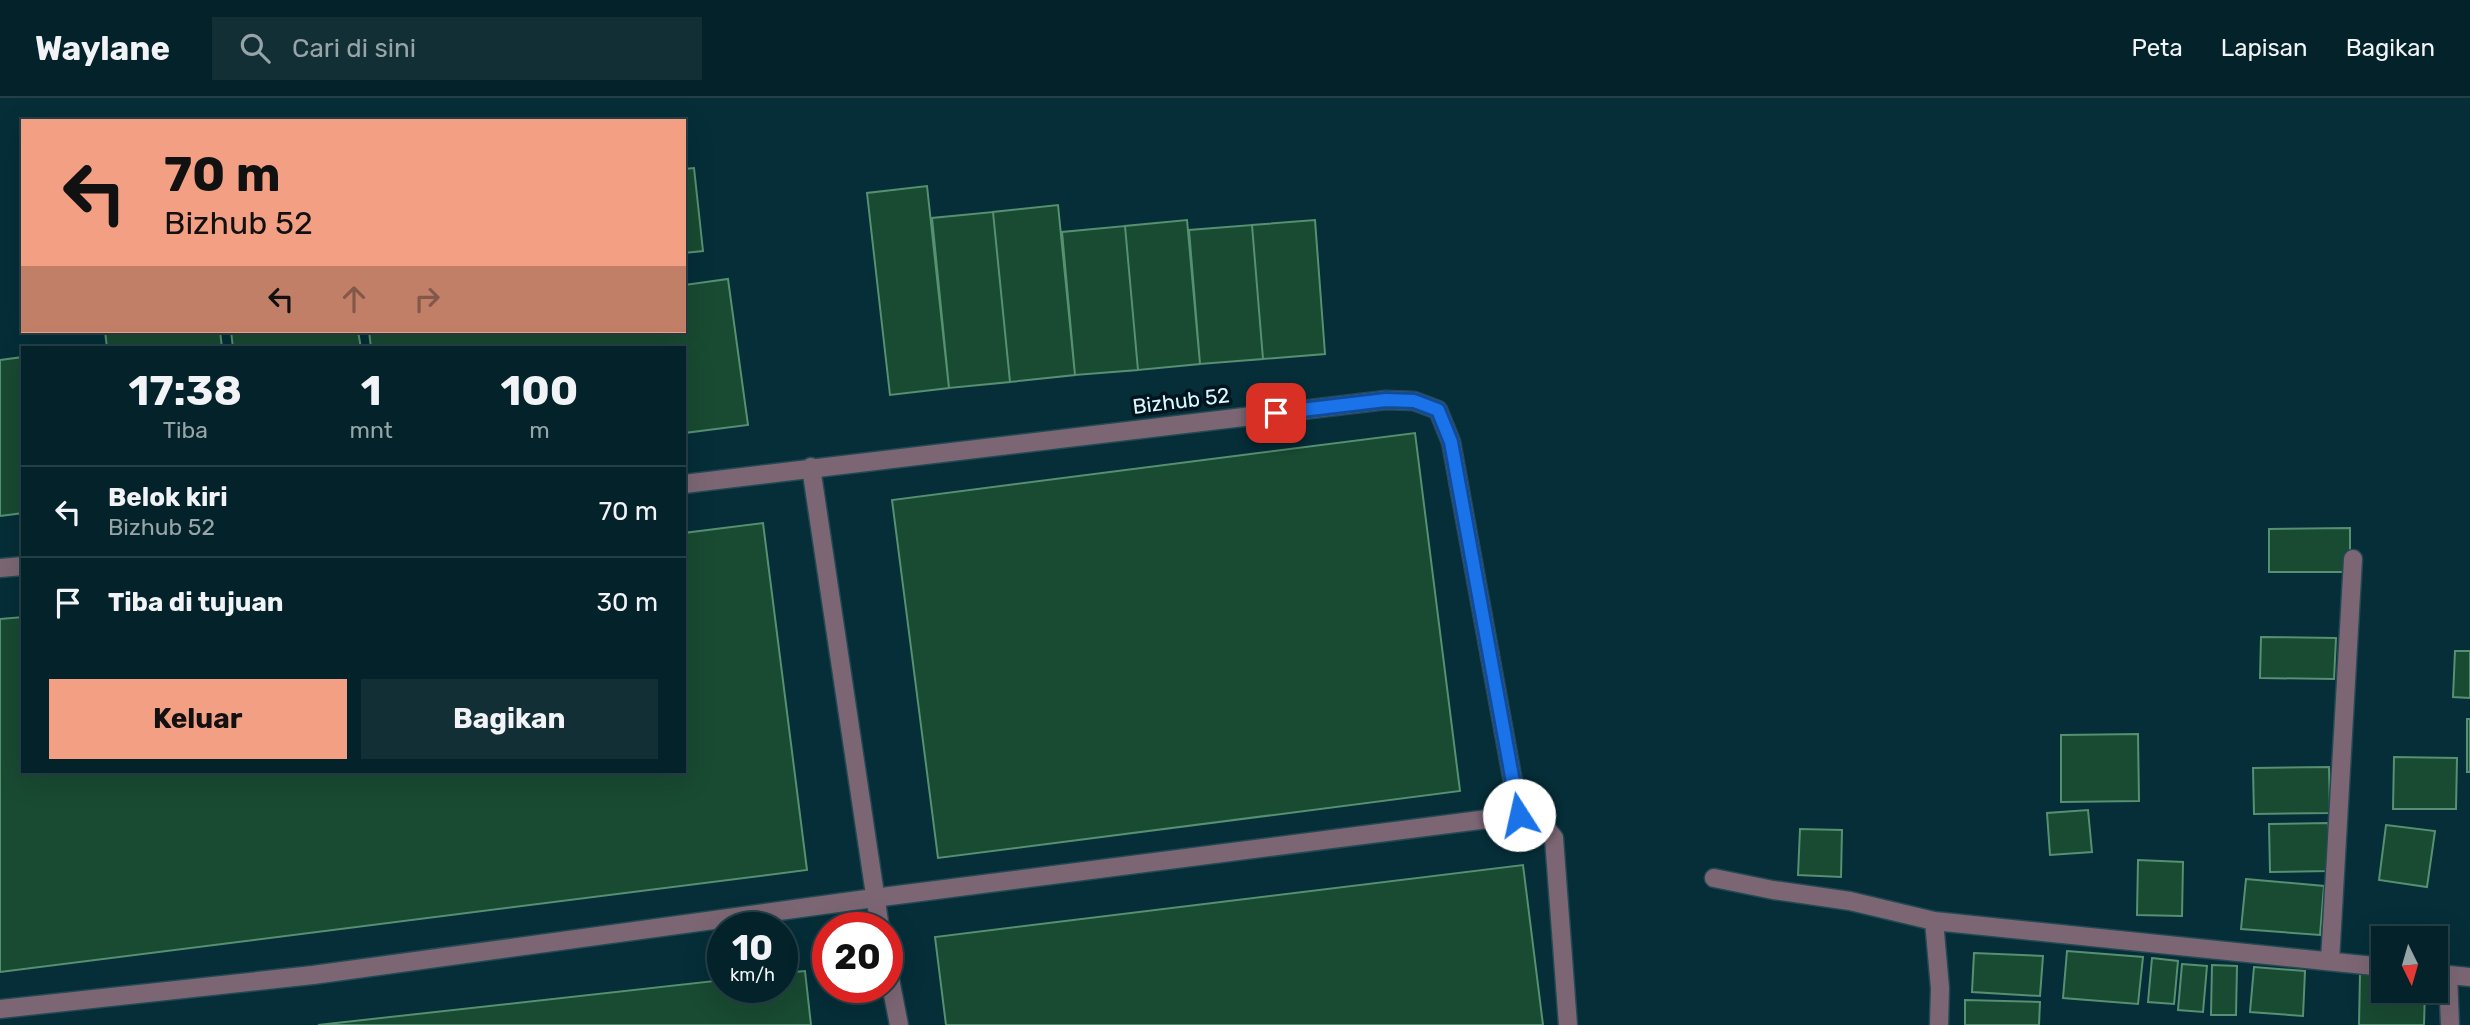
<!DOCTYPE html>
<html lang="id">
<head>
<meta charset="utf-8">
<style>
  :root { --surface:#04222a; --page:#122f36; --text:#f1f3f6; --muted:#97a4a8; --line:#253f47; --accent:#f39f83 }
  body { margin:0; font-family:Rubik,sans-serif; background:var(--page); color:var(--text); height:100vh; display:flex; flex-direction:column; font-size:26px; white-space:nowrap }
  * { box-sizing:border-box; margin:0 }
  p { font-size:23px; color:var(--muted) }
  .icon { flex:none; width:38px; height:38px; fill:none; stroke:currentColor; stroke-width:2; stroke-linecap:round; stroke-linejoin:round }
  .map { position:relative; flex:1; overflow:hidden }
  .sheet { position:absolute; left:21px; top:248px; width:665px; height:427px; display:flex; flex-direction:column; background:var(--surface); border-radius:0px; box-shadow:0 7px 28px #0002,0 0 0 2px var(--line) }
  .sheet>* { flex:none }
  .guide { position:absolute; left:21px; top:21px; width:665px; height:214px; border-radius:0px; box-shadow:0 7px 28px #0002,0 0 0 2px var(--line); background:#f39f83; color:#111; overflow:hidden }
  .needle { width:46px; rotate:175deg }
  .controls { position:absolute; left:2371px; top:828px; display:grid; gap:14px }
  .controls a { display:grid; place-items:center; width:77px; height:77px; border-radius:0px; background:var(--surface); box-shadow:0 7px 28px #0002,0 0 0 2px var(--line); font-size:35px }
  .speed { position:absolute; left:707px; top:814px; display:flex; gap:14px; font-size:35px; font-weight:700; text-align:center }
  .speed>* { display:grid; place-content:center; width:91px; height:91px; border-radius:50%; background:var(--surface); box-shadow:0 7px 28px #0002,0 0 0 2px var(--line); line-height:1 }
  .speed small { font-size:18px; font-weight:400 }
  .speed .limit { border:10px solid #d22; background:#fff; color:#111 }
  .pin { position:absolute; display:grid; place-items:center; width:60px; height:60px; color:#fff; margin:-30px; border-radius:14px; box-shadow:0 4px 10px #0006 }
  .me { position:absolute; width:77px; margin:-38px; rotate:350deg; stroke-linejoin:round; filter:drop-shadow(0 0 5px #0008) }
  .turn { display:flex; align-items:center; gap:24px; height:147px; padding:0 28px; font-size:32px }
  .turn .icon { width:91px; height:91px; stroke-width:2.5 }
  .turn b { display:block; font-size:49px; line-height:60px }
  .lanes { display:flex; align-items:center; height:66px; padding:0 28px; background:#0003; justify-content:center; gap:35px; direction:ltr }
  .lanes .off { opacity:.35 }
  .eta { display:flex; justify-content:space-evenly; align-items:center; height:119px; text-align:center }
  .eta b { font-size:42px; font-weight:700; line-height:49px }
  .button { display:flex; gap:14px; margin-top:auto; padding:14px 28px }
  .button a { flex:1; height:80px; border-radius:0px; background:var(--accent); color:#111; font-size:28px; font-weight:700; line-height:80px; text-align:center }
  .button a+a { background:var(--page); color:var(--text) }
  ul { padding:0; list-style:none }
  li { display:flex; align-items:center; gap:21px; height:91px; padding:0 28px; border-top:2px solid var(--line) }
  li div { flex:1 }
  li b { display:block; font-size:26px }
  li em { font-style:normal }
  header { display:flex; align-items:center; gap:42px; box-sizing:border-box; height:98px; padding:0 35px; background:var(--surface); border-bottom:2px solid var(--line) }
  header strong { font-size:33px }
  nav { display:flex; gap:38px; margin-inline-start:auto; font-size:24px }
  .search { width:490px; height:63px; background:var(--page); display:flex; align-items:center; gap:18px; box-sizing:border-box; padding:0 24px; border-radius:0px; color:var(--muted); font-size:26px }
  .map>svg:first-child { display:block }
  .building { fill:#194a32; stroke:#569071; stroke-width:2 }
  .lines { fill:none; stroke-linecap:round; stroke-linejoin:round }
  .minor-casing { stroke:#234a54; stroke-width:21 }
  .minor { stroke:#7c6674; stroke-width:18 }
  .route-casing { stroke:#114b97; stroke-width:18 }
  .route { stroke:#1a73e8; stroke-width:12 }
  .labels { text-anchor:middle; stroke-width:7; stroke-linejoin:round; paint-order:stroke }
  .street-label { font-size:21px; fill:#daf6ff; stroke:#00151d }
</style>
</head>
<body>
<header>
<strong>Waylane</strong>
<div class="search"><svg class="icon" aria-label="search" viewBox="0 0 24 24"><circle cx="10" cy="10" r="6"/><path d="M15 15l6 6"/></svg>Cari di sini</div>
<nav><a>Peta</a><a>Lapisan</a><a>Bagikan</a></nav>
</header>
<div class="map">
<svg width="2470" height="927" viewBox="0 0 2470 927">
  <rect width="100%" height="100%" fill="#052e38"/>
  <path class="building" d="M 694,70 L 703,153 L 684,155 L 684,71 Z
    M 927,88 L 949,290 L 890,297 L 867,95 Z
    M 1058,107 L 1075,277 L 1010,284 L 993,114 Z
    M 993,114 L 1010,284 L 949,290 L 932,120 Z
    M 1187,122 L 1200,266 L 1138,272 L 1125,128 Z
    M 1315,122 L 1325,256 L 1263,261 L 1252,127 Z
    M 1252,127 L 1263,261 L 1200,266 L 1189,132 Z
    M 1125,128 L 1138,272 L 1075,277 L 1062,134 Z
    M 728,181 L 748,327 L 684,335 L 684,250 L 371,250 L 369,233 L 684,233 L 684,187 Z
    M 105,233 L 220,233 L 222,250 L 107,250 Z
    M 231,233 L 358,233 L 361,250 L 233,250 Z
    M 92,247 L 92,250 L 62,250 Z
    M 23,259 L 23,415 L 0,418 L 0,262 Z
    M 1415,335 L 1460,693 L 938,760 L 892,402 Z
    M 763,425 L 807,772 L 0,874 L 0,521 L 23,519 L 23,674 L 684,674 L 684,435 Z
    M 2350,430 L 2350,474 L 2269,474 L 2269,431 Z
    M 2261,539 L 2336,540 L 2334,581 L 2260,580 Z
    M 2455,553 L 2470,553 L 2470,600 L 2453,599 Z
    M 2467,621 L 2470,621 L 2470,674 L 2467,674 Z
    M 2138,636 L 2139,703 L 2061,704 L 2061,637 Z
    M 2394,659 L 2457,660 L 2456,711 L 2393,711 Z
    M 2329,669 L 2330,715 L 2254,716 L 2253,670 Z
    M 2088,712 L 2092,754 L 2050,757 L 2047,715 Z
    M 2328,725 L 2329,773 L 2270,774 L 2269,726 Z
    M 2386,727 L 2435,733 L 2427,789 L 2379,782 Z
    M 1800,731 L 1842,732 L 1841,779 L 1798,777 Z
    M 2138,762 L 2183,764 L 2182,818 L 2137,817 Z
    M 1523,767 L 1543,927 L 946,927 L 935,839 Z
    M 2246,781 L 2324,788 L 2320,837 L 2241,831 Z
    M 2067,853 L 2143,859 L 2138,906 L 2063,900 Z
    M 1974,855 L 2043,858 L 2040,898 L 1972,894 Z
    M 2152,860 L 2178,863 L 2174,906 L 2148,904 Z
    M 2182,866 L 2207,868 L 2203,914 L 2178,912 Z
    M 2212,867 L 2237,868 L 2236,917 L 2211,917 Z
    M 2254,869 L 2305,873 L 2303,918 L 2250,914 Z
    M 805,873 L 811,927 L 318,927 L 723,882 L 723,889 L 782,889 L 782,875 Z
    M 2360,875 L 2384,876 L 2384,892 L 2425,892 L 2424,927 L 2359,927 Z
    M 1965,902 L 2040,904 L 2039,927 L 1965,927 Z"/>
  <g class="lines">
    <g class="minor-casing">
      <path id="minor" d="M 811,369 L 880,830
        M 684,386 L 1386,302 L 1414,303 L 1438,312 L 1451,344 L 1519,717
        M 0,470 L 23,468
        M 1714,780 L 1773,792 L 1850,803 L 1934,823
        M 2330,863 L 2353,461
        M 887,866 L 899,927
        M 2439,876 L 2470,879
        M 2448,877 L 2450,927
        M 0,911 L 313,877 L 874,800 L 1519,717 L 1541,724 L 1554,740 L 1568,927
        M 1939,927 L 1940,890 L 1934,823 L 2384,869"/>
    </g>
    <use href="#minor" class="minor"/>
  </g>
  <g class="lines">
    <g class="route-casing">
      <path id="route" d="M 1276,315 L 1386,302 L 1414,303 L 1438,312 L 1451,344 L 1519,717"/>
    </g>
    <use href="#route" class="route"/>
  </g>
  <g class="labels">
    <g class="street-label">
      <text transform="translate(1181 303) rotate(-7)" y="7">Bizhub 52</text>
    </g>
  </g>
</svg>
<div class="controls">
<a><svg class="needle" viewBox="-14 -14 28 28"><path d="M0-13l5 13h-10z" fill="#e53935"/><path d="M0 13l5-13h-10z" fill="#97a4a8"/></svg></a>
</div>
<div class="speed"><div>10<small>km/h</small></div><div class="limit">20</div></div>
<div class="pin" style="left:1276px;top:315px;background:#d93025"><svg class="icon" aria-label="arrive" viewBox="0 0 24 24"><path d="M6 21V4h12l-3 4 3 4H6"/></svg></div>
<svg class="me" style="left:1519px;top:717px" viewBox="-20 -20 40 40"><circle r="19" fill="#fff"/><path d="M0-13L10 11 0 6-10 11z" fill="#1a73e8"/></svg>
<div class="guide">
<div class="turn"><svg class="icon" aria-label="left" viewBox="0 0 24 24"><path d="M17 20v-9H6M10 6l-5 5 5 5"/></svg><div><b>70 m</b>Bizhub 52</div></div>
<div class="lanes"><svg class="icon" aria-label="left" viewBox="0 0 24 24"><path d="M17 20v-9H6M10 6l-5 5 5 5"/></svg><svg class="icon off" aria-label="ahead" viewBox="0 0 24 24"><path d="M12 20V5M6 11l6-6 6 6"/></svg><svg class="icon off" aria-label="right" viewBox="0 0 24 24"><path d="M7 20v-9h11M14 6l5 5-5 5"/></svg></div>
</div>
<section class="sheet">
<div class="eta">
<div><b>17:38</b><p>Tiba</p></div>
<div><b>1</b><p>mnt</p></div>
<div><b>100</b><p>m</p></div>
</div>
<ul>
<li><svg class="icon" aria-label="left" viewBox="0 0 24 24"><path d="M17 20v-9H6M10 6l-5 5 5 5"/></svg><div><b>Belok kiri</b><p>Bizhub 52</p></div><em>70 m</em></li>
<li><svg class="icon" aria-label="arrive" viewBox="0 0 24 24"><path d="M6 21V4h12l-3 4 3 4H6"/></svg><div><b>Tiba di tujuan</b></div><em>30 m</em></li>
</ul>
<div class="button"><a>Keluar</a><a>Bagikan</a></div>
</section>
</div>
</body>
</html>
